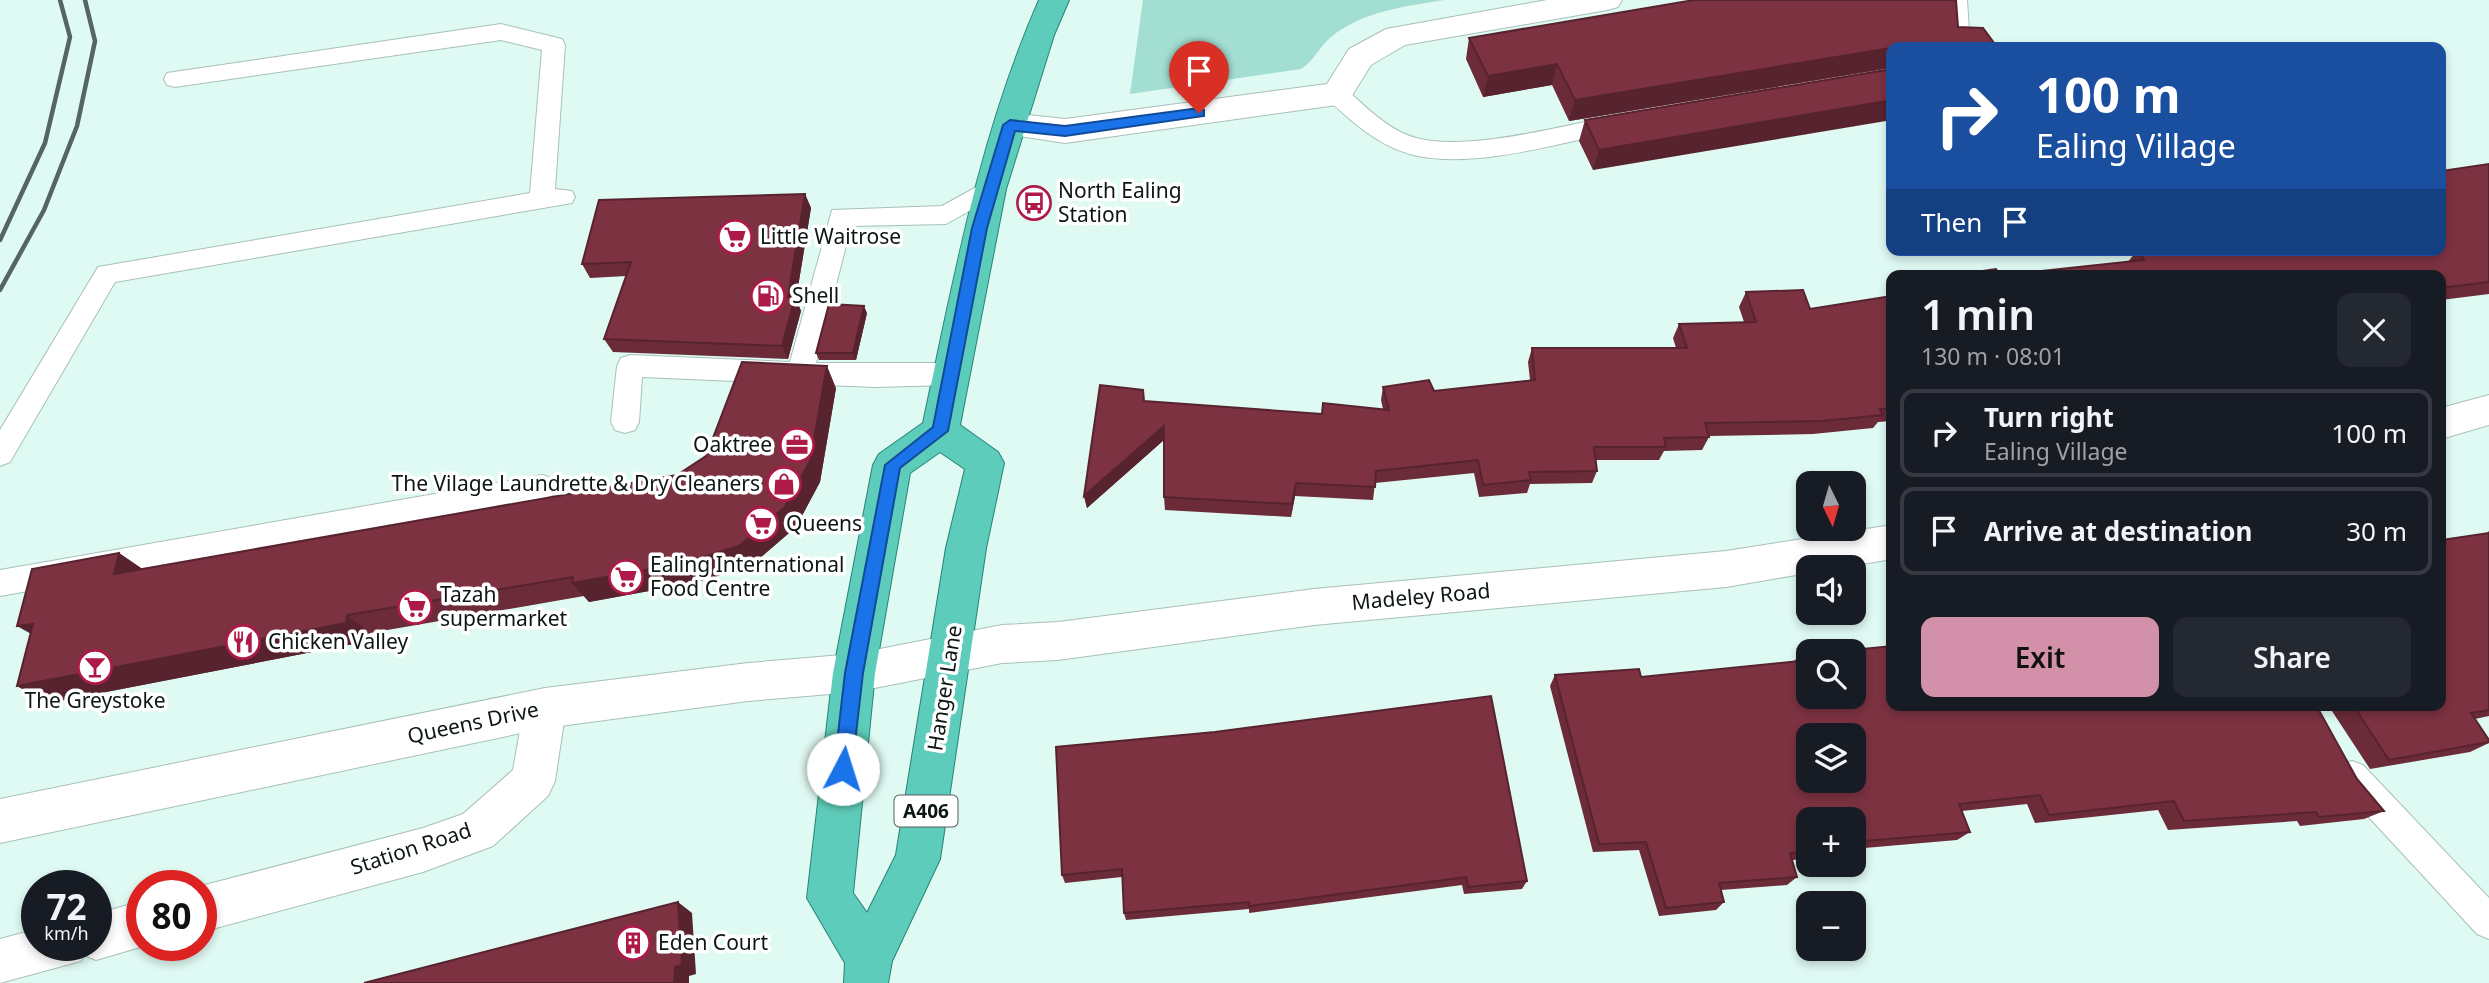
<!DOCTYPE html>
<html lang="en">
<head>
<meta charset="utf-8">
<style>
  :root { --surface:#171b24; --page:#242831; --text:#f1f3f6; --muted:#9ea1a6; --line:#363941; --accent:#d291a8 }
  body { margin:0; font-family:"Noto Sans",sans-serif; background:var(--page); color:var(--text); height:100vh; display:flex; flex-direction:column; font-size:26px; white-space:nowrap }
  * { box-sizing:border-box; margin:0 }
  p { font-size:23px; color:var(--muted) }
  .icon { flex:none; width:38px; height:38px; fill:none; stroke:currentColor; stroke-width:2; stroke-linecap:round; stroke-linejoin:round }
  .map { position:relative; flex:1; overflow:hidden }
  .panel { position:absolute; left:1886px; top:270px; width:560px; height:441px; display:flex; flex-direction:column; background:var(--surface); border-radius:14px; box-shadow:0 4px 10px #0003 }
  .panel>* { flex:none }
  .guide { position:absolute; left:1886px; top:42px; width:560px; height:214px; border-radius:14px; box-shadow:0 4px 10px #0003; background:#1a4fa0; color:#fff; overflow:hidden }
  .needle { width:46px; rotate:175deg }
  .buttons { position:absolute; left:1796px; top:471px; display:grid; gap:14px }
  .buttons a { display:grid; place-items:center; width:70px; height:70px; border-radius:14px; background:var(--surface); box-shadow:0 4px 10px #0003; font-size:35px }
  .speed { position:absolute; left:21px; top:870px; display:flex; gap:14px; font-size:35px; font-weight:700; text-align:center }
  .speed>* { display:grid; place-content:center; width:91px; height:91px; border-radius:50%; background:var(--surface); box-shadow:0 4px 10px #0003; line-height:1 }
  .speed small { font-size:18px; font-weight:400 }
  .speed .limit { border:10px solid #d22; background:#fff; color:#111 }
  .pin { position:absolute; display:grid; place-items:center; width:60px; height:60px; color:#fff; margin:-72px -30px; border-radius:50% 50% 50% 0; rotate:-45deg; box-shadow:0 0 7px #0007 }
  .pin .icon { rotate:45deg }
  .me { position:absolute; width:77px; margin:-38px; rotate:5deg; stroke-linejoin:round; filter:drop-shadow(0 0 5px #0008) }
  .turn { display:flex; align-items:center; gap:24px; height:147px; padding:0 35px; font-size:32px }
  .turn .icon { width:91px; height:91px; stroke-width:2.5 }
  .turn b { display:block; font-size:49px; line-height:60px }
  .then { display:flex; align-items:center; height:66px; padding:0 35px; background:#0003; gap:14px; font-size:26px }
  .round { display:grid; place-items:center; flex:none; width:74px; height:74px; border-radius:14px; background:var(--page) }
  .summary { display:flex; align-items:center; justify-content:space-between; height:119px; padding:0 35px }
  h1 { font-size:42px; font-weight:600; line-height:52px }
  .primary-button { display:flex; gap:14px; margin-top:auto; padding:14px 35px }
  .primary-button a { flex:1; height:80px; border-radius:14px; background:var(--accent); color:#111; font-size:28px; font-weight:600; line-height:80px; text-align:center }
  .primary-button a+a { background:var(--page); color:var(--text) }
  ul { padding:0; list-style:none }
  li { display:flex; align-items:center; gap:21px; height:88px; margin:0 14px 10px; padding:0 21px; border:4px solid var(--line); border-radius:14px }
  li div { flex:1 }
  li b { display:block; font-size:26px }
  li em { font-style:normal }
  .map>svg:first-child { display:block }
  .green { fill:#a2ded1 }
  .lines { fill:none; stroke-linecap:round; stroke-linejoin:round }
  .service-casing { stroke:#a8c0ba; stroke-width:2 }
  .minor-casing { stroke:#a8c0ba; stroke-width:2 }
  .tertiary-casing { stroke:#a8c0ba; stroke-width:2 }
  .trunk-casing { stroke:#278475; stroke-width:2 }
  .service { fill:#fff; fill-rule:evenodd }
  .minor { fill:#fff; fill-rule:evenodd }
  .tertiary { fill:#fff; fill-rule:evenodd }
  .trunk { fill:#5eccba; fill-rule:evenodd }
  .rail { stroke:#566562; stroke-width:4.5 }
  .wall { fill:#6b2b38 }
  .shaded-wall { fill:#57232e }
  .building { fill:#7c3241; stroke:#57232e; stroke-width:2; fill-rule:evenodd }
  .route { fill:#1a73e8; stroke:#114b97; stroke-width:2 }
  .labels { text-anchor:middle; stroke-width:7; stroke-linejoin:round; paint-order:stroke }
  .shield { fill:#fff; stroke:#565c5a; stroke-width:2 }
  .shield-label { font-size:19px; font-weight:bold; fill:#0d1614 }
  .poi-label { font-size:21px; fill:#0d1614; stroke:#fff; text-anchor:start }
  .street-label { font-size:21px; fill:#0d1614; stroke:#fff }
</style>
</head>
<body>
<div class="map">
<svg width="2489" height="983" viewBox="0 0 2489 983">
  <rect width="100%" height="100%" fill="#dff9f3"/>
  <path class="green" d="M 1143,0 L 1445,0 C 1406,6 1363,11 1331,37 C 1319,47 1314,61 1301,69 L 1130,94 Z"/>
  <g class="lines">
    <g class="service-casing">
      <path id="service" d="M 1945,0 L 1967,0 L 1970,47 L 1948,47 Z
        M 501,24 L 562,39 L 565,45 L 555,189 L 572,191 L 575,197 L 572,203 L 115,282 L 10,462 L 0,466 L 0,430 L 98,267 L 530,193 L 542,50 L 501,40 L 175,87 L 167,85 L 164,79 L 167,73 Z
        M 1337,86 L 1345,88 C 1365,106 1389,131 1416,138 C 1469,152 1565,125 1620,115 L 1628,117 L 1632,123 L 1628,129 L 1620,131 C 1559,143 1479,168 1418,156 C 1393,151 1371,137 1352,121 C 1343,113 1332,105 1325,94 L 1329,88 Z
        M 989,180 L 998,183 L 1001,189 L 998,195 L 946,224 L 851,226 L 816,363 L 949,363 L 958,366 L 962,374 L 958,382 L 949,385 L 875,387 L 642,377 L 639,422 L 635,430 L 625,433 L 615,430 L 611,422 L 617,366 L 621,358 L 630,355 L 790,362 L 832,210 L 942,206 Z
        M 543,475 L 553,479 L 557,487 L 553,495 L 543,499 L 0,596 L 0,570 Z
        M 2352,761 L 2363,765 L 2489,898 L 2489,939 L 2477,934 L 2341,787 L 2336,776 L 2341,765 Z"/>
    </g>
    <g class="minor-casing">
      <path id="minor" d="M 1547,0 L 1622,0 L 1618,7 L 1607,10 L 1405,45 L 1371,65 L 1348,102 L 1337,105 L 1065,143 L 999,133 L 994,125 L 999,117 L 1010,113 L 1065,119 L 1327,84 L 1349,49 L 1386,29 Z
        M 545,688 L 560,694 L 566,708 L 555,781 L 548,796 L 493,846 L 423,872 L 201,932 L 201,886 L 423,828 L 463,814 L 513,770 L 524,708 L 530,694 Z
        M 142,901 L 142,945 L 147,945 L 96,960 L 84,955 L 81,961 L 0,983 L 0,939 L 37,929 L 37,945 L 96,945 L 96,914 Z"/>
    </g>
    <g class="tertiary-casing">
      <path id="tertiary" d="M 2489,395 L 2489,425 L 2441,439 L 2441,408 Z
        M 1892,525 L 1892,559 L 1845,567 L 1808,567 L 1808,573 L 1726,587 L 1314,625 L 1058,660 L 1002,663 L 854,692 L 748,701 L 545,728 L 0,843 L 0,799 L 545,688 L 748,663 L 854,654 L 1002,625 L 1058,622 L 1314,589 L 1726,551 Z"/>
    </g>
    <g class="trunk-casing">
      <path id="trunk" d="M 1039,0 L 1069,0 L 1054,35 L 1006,189 L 960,425 L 998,452 L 1004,463 L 986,548 L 940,859 L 892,961 L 888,983 L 844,983 L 845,963 L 807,898 L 833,673 L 873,465 L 879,454 L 923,423 C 954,278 979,137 1039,0 ZM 940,452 L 965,469 L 946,548 L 896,855 L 867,913 L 853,893 L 875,673 L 910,473 Z"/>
    </g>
    <use href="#service" class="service"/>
    <use href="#minor" class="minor"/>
    <use href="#tertiary" class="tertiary"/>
    <use href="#trunk" class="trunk"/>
    <path class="rail" d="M 0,240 L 45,143 L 70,37 L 60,0
      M 0,290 L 44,210 L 77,126 L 95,41 L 85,0"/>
  </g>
  <path class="wall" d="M 1958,27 L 1997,47 L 1892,47 L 1892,68 L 1569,121 L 1552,85 L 1483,97 L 1466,59 L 1469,38 Z
    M 1892,69 L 1593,170 L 1579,141 L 1585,120 Z
    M 2489,164 L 2489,294 L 2441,300 L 2441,275 L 2128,262 L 2137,250 L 2441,250 L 2441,171 Z
    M 805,194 L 811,208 L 796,299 L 801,311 L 788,359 L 613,352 L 604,339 L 626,276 L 590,278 L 582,264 Z
    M 1746,292 L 1810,309 L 1892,296 L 1892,421 L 1878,422 L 1873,428 L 1813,434 L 1709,436 L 1709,437 L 1702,450 L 1664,451 L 1659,460 L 1596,460 L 1597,471 L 1592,483 L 1530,484 L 1527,493 L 1479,497 L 1474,473 L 1375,483 L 1373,500 L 1295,496 L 1291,517 L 1165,510 L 1164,497 L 1164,440 L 1087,508 L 1084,496 L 1144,401 L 1322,414 L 1383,409 L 1381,400 L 1383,387 L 1434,391 L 1530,380 L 1528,362 L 1532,348 L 1676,348 L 1673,338 L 1679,324 L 1744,322 L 1739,307 Z
    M 867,313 L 856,360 L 819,360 L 816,353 Z
    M 836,388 L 820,482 L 796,527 L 752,565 L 698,582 L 589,602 L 584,596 L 370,633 L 369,641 L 49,703 L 17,686 L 119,553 L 142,569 L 677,475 Z
    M 2489,531 L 2489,716 L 2475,719 L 2489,743 L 2470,752 L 2370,769 L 2328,705 L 2441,705 L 2487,533 Z
    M 1799,656 L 2357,779 L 2384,811 L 2364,819 L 2300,826 L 2297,821 L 2168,830 L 2158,810 L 2035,823 L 2027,804 L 1962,811 L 1970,832 L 1957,840 L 1853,849 L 1853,819 L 1808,819 L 1808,859 L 1792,860 L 1797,877 L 1787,885 L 1721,890 L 1724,902 L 1716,910 L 1659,916 L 1639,850 L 1593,852 L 1550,686 L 1555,675 L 1641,677 L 1793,662 Z
    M 1056,747 L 1527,881 L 1522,889 L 1464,894 L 1462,885 L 1249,913 L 1249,909 L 1126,920 L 1124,913 L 1122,877 L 1065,883 L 1062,875 Z"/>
  <path class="shaded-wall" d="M 1892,48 L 1892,67 L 1569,121 L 1575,100 Z
    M 1557,64 L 1552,85 L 1483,97 L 1488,76 Z
    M 1892,100 L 1892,120 L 1593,170 L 1599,150 Z
    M 805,194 L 811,208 L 796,299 L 801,311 L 788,359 L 782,346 L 788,297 Z
    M 864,306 L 867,313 L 856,360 L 853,353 Z
    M 827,366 L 836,388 L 820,482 L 796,527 L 752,565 L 698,582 L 589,602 L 572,583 Z
    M 1164,426 L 1165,439 L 1087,508 L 1084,496 Z
    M 1296,483 L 1295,496 L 1291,517 L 1292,504 Z
    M 119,553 L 147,572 L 114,574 Z
    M 347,615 L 370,633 L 369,641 L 49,703 L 17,686 Z
    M 33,624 L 49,644 L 17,626 Z
    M 678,902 L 692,913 L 696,974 L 689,976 L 689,983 L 674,983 Z"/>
  <path class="building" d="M 1694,0 L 1956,0 L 1958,27 L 1983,28 L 1997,47 L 1904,47 L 1903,46 L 1575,100 L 1557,64 L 1488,76 L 1469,38 Z
    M 1892,69 L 1892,100 L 1599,150 L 1585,120 Z
    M 2489,164 L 2489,282 L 2441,288 L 2441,275 L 2004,275 L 2144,260 L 2138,250 L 2441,250 L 2441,184 L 2445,184 L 2441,179 L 2441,171 Z
    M 805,194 L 788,297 L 795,297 L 782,346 L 604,339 L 631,262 L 582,264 L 599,200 Z
    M 1996,269 L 1999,275 L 1954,275 Z
    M 1803,290 L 1810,309 L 1892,296 L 1892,408 L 1880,409 L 1883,415 L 1822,421 L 1705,423 L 1709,437 L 1664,438 L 1666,447 L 1594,447 L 1597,471 L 1529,472 L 1531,480 L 1483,485 L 1478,460 L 1376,471 L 1375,487 L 1296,483 L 1292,504 L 1164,497 L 1164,426 L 1084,496 L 1100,385 L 1143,390 L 1144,401 L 1322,414 L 1323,403 L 1389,410 L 1383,387 L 1429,380 L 1434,391 L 1535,380 L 1532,348 L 1687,348 L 1679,324 L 1756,322 L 1746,292 Z
    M 829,304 L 864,306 L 853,353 L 816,353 Z
    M 742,362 L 827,366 L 810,461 L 785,507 L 739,546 L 684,563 L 572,583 L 573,577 L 347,615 L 346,623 L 17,686 L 33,624 L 17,626 L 32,569 L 119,553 L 114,574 L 677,475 L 706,456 Z
    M 2489,533 L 2489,710 L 2471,713 L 2489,740 L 2489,742 L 2389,760 L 2353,705 L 2441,705 L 2441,540 Z
    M 1892,646 L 1892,705 L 2316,705 L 2357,779 L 2384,811 L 2319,817 L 2316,812 L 2184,821 L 2174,801 L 2049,815 L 2040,795 L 1959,804 L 1970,832 L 1853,842 L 1853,819 L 1808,819 L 1808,851 L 1790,853 L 1797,877 L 1719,883 L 1724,902 L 1666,908 L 1646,842 L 1599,844 L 1555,675 L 1639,669 L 1641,677 L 1800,661 L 1799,656 L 1808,655 L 1808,696 L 1853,696 L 1853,651 L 1842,651 ZM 1808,735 L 1853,735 L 1853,780 L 1808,780 Z
    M 1491,696 L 1527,881 L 1468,887 L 1466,877 L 1249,906 L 1249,902 L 1124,913 L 1122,869 L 1062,875 L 1056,747 L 1215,732 Z
    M 678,902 L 682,965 L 675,967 L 674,983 L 364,983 Z"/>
  <path class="route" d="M 1199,108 L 1204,110 L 1204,116 L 1065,136 L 1015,131 L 987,228 L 948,431 L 900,468 L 863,673 L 852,769 L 849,775 L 843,777 L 836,775 L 834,769 L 845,673 L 885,465 L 933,427 L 972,228 L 1003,125 L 1010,120 L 1065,126 Z"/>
  <defs>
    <g id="bus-ring" transform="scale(1.75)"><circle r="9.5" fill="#fff" stroke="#ad1a48" stroke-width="1.5"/><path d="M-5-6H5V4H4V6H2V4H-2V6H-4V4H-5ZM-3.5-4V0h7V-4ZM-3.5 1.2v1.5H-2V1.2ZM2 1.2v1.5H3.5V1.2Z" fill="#ad1a48"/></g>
    <g id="supermarket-ring" transform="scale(1.75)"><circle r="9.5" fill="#fff" stroke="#ad1a48" stroke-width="1.5"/><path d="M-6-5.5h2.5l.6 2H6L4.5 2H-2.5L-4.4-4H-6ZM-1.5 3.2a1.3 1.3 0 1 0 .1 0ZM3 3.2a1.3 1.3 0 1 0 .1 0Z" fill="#ad1a48"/></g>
    <g id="fuel-ring" transform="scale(1.75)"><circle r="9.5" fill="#fff" stroke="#ad1a48" stroke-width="1.5"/><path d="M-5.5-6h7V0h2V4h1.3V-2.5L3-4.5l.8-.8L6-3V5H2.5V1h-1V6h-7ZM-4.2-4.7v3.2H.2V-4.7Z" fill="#ad1a48"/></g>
    <g id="office-ring" transform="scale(1.75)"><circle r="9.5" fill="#fff" stroke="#ad1a48" stroke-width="1.5"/><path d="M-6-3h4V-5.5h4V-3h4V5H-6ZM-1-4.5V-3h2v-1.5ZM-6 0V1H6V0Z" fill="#ad1a48"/></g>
    <g id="shop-ring" transform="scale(1.75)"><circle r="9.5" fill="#fff" stroke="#ad1a48" stroke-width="1.5"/><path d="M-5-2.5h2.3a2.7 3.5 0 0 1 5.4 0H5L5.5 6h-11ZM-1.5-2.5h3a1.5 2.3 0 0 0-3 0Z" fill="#ad1a48"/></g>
    <g id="restaurant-ring" transform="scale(1.75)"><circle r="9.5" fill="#fff" stroke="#ad1a48" stroke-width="1.5"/><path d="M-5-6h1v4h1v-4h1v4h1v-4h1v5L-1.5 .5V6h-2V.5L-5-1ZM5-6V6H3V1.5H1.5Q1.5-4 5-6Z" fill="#ad1a48"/></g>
    <g id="bar-ring" transform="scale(1.75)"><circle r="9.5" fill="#fff" stroke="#ad1a48" stroke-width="1.5"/><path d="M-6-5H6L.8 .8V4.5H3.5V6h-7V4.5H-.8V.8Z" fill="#ad1a48"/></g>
    <g id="building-ring" transform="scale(1.75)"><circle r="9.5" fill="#fff" stroke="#ad1a48" stroke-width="1.5"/><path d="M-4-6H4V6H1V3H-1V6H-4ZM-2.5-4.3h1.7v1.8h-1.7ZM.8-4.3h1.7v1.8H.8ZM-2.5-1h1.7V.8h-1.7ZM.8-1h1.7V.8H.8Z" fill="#ad1a48"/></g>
  </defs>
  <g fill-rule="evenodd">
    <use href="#bus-ring" x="1034" y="203"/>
    <use href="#supermarket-ring" x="735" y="237"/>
    <use href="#fuel-ring" x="768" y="296"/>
    <use href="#office-ring" x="797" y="445"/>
    <use href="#shop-ring" x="784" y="484"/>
    <use href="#supermarket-ring" x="761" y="524"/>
    <use href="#supermarket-ring" x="626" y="577"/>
    <use href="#supermarket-ring" x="415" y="607"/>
    <use href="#restaurant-ring" x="243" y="642"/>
    <use href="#bar-ring" x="95" y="667"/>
    <use href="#building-ring" x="633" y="943"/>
  </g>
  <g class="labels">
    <rect class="shield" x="894.5" y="795.5" width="63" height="31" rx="5"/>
    <g class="shield-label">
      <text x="926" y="818">A406</text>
    </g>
    <g class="poi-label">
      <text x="1058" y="198">North Ealing<tspan x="1058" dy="24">Station</tspan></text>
      <text x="760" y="244">Little Waitrose</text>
      <text x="792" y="303">Shell</text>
      <text x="772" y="452" text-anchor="end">Oaktree</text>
      <text x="760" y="491" text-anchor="end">The Vilage Laundrette &amp; Dry Cleaners</text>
      <text x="786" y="531">Queens</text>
      <text x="650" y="572">Ealing International<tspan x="650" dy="24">Food Centre</tspan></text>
      <text x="440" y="602">Tazah<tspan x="440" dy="24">supermarket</tspan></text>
      <text x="268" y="649">Chicken Valley</text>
      <text x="95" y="708" text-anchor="middle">The Greystoke</text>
      <text x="658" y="950">Eden Court</text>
    </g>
    <g class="street-label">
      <text transform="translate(1421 597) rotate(-5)" y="7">Madeley Road</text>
      <text transform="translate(945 688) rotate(-81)" y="7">Hanger Lane</text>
      <text transform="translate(473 723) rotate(-12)" y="7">Queens Drive</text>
      <text transform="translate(411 849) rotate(-18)" y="7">Station Road</text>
    </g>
  </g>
</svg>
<div class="buttons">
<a><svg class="needle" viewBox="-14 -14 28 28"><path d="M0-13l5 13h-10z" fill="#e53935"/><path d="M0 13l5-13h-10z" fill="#9ea1a6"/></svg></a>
<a><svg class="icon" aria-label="sound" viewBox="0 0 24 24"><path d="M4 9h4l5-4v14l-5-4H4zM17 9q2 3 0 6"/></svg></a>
<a><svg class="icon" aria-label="search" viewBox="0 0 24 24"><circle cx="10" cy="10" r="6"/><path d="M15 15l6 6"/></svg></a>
<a><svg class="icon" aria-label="layers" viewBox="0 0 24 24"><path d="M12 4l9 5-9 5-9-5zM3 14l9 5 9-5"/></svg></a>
<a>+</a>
<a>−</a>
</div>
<div class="speed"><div>72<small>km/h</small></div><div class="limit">80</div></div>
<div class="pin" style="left:1199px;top:113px;background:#d93025"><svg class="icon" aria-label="arrive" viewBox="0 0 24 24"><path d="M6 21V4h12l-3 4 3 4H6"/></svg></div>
<svg class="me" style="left:843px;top:769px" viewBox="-20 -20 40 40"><circle r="19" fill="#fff"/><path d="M0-13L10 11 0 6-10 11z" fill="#1a73e8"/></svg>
<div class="guide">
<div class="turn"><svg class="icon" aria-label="right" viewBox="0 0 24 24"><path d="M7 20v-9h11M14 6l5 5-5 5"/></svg><div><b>100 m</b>Ealing Village</div></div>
<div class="then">Then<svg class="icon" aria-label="arrive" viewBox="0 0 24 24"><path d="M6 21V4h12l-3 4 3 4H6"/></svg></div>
</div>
<section class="panel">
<div class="summary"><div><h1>1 min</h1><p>130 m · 08:01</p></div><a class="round"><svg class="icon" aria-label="close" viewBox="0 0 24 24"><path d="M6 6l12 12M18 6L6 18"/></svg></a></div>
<ul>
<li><svg class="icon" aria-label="right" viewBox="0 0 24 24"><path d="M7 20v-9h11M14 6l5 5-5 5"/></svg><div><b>Turn right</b><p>Ealing Village</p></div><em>100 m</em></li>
<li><svg class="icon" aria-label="arrive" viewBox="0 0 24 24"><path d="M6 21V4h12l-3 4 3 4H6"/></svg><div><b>Arrive at destination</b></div><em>30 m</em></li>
</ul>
<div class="primary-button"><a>Exit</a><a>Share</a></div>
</section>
</div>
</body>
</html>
